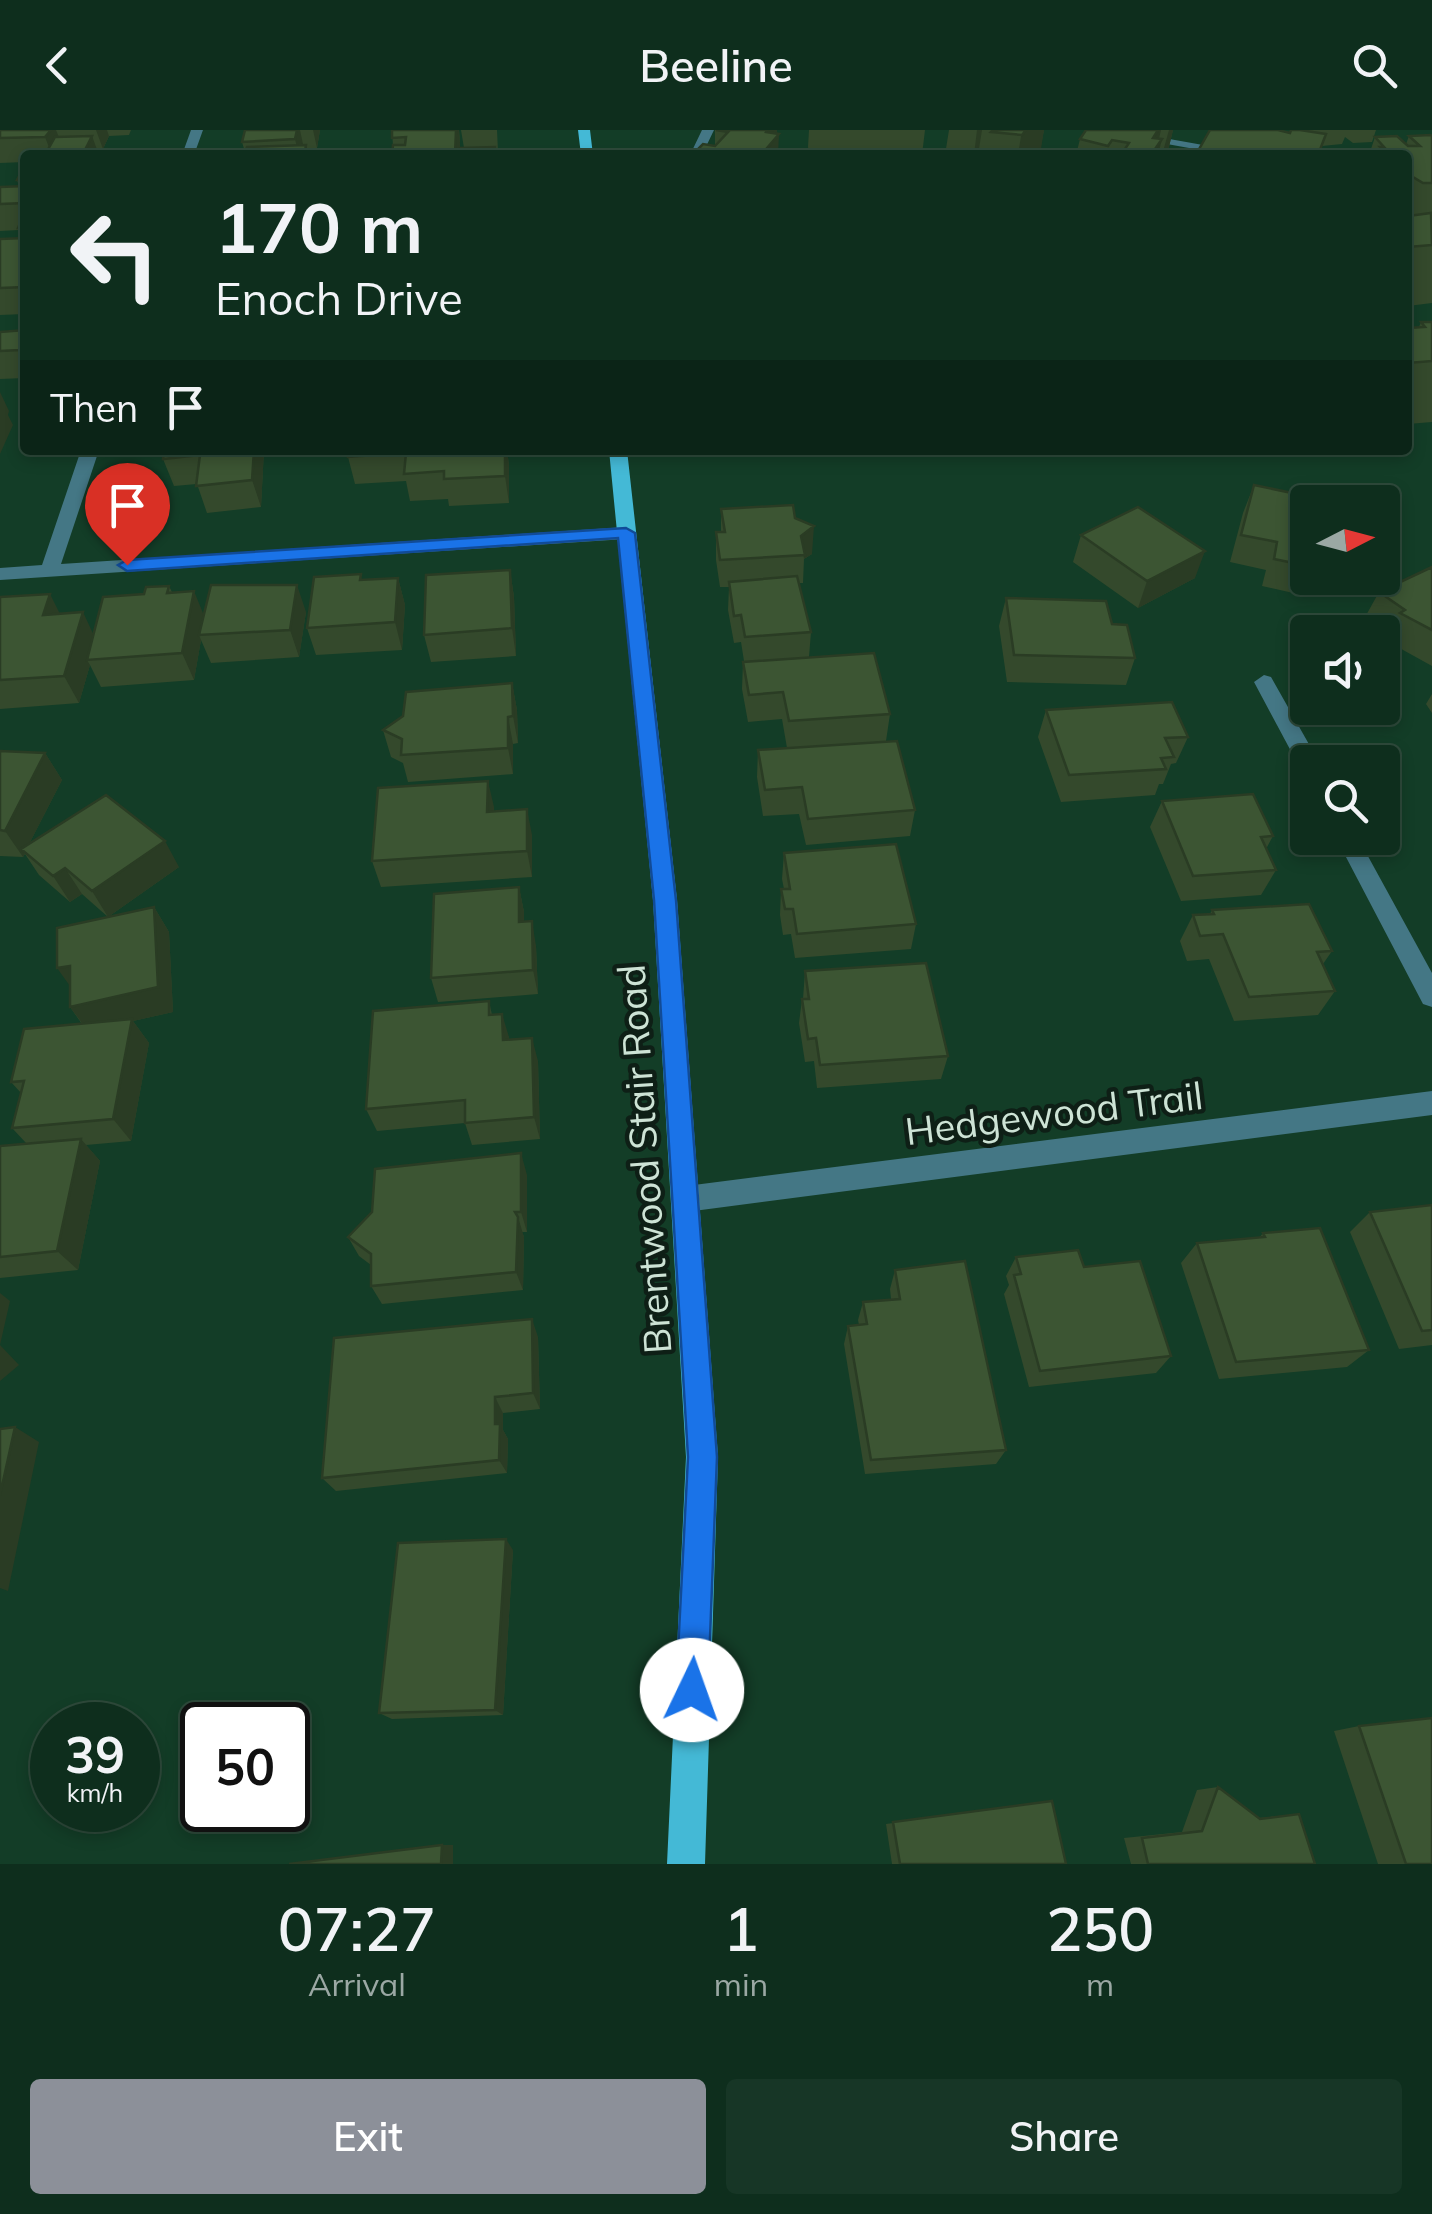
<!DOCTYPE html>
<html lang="en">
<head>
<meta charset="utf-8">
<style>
  :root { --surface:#0e2e1d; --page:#173626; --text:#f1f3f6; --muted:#9ba8a4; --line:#2e4a3b; --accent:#8c9099 }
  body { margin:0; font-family:Mulish,sans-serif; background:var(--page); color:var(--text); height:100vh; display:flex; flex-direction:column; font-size:38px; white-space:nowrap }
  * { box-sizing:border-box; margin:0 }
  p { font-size:32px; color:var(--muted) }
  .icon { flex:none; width:55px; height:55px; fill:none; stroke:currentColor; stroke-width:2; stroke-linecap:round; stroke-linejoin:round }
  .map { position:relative; height:1734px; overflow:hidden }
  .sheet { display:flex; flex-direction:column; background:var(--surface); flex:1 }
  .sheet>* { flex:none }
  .banner { position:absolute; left:20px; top:20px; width:1392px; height:305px; border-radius:10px; box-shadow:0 5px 15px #0003,0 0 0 2px var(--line); background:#0e2e1d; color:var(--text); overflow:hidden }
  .needle { width:65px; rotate:84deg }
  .buttons { position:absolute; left:1290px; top:355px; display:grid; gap:20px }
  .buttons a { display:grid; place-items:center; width:110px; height:110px; border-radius:10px; background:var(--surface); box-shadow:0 5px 15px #0003,0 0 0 2px var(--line); font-size:50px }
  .speed { position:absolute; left:30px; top:1572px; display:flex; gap:20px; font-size:50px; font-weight:700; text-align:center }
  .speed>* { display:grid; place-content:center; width:130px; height:130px; border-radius:50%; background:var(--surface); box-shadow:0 5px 15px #0003,0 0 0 2px var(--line); line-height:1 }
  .speed small { font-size:25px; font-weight:400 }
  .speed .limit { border:5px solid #111; border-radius:15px; background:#fff; color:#111 }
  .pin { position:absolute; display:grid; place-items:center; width:85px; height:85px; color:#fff; margin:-102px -42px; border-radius:50% 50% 50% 0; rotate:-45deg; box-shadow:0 0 10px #0007 }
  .pin .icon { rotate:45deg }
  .me { position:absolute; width:110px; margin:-55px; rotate:3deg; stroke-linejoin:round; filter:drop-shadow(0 0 8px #0008) }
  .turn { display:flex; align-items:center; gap:35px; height:210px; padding:0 30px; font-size:45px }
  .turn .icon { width:130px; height:130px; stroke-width:2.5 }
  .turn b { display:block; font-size:70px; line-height:85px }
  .then { display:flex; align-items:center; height:95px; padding:0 30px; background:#0003; gap:20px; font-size:38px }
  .eta { display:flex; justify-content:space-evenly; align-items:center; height:170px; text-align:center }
  .eta b { font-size:60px; font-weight:600; line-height:70px }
  .button { display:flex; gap:20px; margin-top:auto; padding:20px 30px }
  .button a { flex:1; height:115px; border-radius:10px; background:var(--accent); color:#fff; font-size:40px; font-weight:600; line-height:115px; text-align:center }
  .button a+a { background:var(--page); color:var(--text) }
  header { display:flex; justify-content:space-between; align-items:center; height:130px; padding:0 30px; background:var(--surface); font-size:45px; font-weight:600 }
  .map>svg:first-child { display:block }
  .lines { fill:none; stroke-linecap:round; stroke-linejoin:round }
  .minor { fill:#447785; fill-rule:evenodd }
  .major { fill:#44b9d6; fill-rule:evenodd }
  .wall { fill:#34492c }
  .shaded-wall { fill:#2a3c24 }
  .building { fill:#3c5533; stroke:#2a3c24; stroke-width:2.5 }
  .route { fill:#1a73e8; stroke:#114b97; stroke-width:2.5 }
  .labels { text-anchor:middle; stroke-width:9; stroke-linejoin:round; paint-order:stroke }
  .street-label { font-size:38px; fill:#cde3d5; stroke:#0e1f16 }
</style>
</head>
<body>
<header><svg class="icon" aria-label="back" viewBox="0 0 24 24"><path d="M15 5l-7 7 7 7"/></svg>Beeline<svg class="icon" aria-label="search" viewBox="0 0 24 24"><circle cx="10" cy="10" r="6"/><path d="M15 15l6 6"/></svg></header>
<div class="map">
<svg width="1432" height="1734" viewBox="0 0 1432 1734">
  <rect width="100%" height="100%" fill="#133d27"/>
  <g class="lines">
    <path class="minor" d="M 191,0 L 203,0 L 194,25 L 182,25 Z
      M 702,0 L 714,0 L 702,25 L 690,25 Z
      M 1089,0 L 1119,0 L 1259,25 L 1228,25 Z
      M 81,320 L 99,320 L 61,434 L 626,397 L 635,403 L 626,409 L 0,450 L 0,438 L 42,435 Z
      M 1264,545 L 1271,547 L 1319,632 L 1308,632 L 1308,641 L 1300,638 L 1254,552 Z
      M 1336,708 L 1358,708 L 1432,843 L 1432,877 L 1423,874 Z
      M 1432,961 L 1432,985 L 686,1082 L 676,1078 L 672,1069 L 676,1060 L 686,1056 Z"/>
    <path class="major" d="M 578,0 L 590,0 L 593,25 L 581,25 Z
      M 609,320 L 627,320 L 677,770 L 718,1327 L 705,1734 L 667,1734 L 686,1327 L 653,770 Z"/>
  </g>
  <path class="wall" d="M 0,0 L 131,0 L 129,5 L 109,6 L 103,19 L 106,19 L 108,25 L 25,25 L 25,32 L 0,33 Z
    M 245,0 L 320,0 L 317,18 L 307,19 L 308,21 L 312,21 L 313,25 L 244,25 L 245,22 L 242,12 Z
    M 392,0 L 459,0 L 460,13 L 393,16 Z
    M 461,0 L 497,0 L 498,22 L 464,18 Z
    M 715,0 L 777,0 L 778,25 L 715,16 Z
    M 809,0 L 925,0 L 922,25 L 810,25 L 808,17 Z
    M 949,0 L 1044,0 L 1039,25 L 945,25 Z
    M 1086,0 L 1173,0 L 1167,25 L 1076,25 L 1080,9 Z
    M 1291,0 L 1376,0 L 1372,12 L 1353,13 L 1345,7 L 1342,14 L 1322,16 L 1319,25 L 1197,25 L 1198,21 L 1290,3 Z
    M 1409,6 L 1432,6 L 1432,173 L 1408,176 L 1408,25 L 1369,25 L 1375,7 L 1406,14 Z
    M 25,37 L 25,184 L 0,185 L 0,109 L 22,108 L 19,100 L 0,101 L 0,57 L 19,56 L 17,50 Z
    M 1421,192 L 1432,192 L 1432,292 L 1408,294 L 1408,198 L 1419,197 Z
    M 25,200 L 25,248 L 0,249 L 0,202 Z
    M 164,320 L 264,320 L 261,377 L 207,383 L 197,354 L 174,356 L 163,329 Z
    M 349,320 L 507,320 L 509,335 L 509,373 L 449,376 L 448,369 L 410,371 L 406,351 L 355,354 L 348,327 Z
    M 1254,355 L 1308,372 L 1308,448 L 1320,448 L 1311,467 L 1262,456 L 1266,440 L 1230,432 L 1243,383 Z
    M 721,379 L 795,388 L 812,424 L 804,429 L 803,453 L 799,453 L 811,502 L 809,527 L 890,584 L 886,611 L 915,680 L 910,706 L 806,715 L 799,684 L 763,686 L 757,647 L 758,620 L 787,618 L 782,589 L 748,592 L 742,559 L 743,532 L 744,531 L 741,512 L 734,513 L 728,480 L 729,457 L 720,457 L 716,430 L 716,402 L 721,402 Z
    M 1081,405 L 1195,448 L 1138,478 L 1073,432 Z
    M 1432,437 L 1432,536 L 1385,510 L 1387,506 L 1364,489 L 1379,462 Z
    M 510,440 L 514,467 L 516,526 L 431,532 L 424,505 Z
    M 398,448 L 405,475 L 402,520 L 316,525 L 307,498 L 363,450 Z
    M 169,456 L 172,462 L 204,486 L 306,482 L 299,527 L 211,533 L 201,510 L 194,550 L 101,557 L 90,535 L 79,573 L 0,579 L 0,467 L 60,484 L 94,504 L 144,464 Z
    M 1006,468 L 1112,494 L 1135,528 L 1126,555 L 1007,552 L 999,496 Z
    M 512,553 L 517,580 L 518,613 L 513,614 L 513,644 L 408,652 L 403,633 L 391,627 L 383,600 Z
    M 1432,564 L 1432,583 L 1426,574 Z
    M 1046,580 L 1188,607 L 1176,633 L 1171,634 L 1163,654 L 1159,654 L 1155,665 L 1061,672 L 1038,607 Z
    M 0,621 L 45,623 L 62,650 L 29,714 L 179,737 L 108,787 L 82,764 L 70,772 L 39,745 L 25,724 L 23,727 L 0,726 Z
    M 1162,671 L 1273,706 L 1266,719 L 1276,740 L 1261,765 L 1181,771 L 1150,697 Z
    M 494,677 L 494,681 L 532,705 L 532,747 L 381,757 L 372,731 Z
    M 784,723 L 916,794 L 911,819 L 795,828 L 791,804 L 783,805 L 780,785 L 781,759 L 784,759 L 782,749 Z
    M 519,757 L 524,782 L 524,792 L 536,816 L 538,864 L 438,872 L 431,848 Z
    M 154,777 L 169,802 L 173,882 L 133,891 L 149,913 L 131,1011 L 86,1015 L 100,1031 L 78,1140 L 0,1148 L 0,1016 L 27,1014 L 12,998 L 21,963 L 11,952 L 82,894 L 70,877 Z
    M 1212,780 L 1332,821 L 1323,834 L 1335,861 L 1318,885 L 1234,891 L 1209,829 L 1187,831 L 1180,811 L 1193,785 L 1210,784 Z
    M 805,841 L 948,926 L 941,949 L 817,958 L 814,931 L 805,932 L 799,893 L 802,869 L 803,869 Z
    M 489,871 L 492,885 L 509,907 L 509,910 L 538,931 L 540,1009 L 472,1015 L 465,993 L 377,1001 L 366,979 Z
    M 527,1045 L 527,1102 L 522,1102 L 524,1107 L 523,1160 L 382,1174 L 371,1156 L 371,1135 L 359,1126 L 348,1107 Z
    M 1432,1075 L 1432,1215 L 1399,1219 L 1350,1102 L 1370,1082 Z
    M 1263,1103 L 1369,1220 L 1347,1237 L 1219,1249 L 1181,1133 L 1197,1113 L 1259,1108 Z
    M 1016,1127 L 1084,1137 L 1171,1226 L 1156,1243 L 1029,1257 L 1004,1164 L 1009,1155 L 1006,1146 Z
    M 895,1140 L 1006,1320 L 996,1334 L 865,1344 L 844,1214 L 848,1196 L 859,1195 L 858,1190 L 863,1172 L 891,1169 L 890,1159 Z
    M 538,1207 L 540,1279 L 503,1283 L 503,1300 L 508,1309 L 507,1343 L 336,1361 L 322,1348 Z
    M 513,1420 L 503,1585 L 392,1589 L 379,1583 Z
    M 1359,1596 L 1432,1734 L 1378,1734 L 1334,1601 Z
    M 1218,1657 L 1258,1688 L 1299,1684 L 1315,1734 L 1131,1734 L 1124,1708 L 1182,1702 L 1197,1660 Z
    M 1052,1671 L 1066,1734 L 892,1734 L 886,1694 Z"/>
  <path class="shaded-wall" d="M 51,0 L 56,0 L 64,20 L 52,25 L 45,7 Z
    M 96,0 L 107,0 L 109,6 L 103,19 Z
    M 297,0 L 300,0 L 304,19 L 299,25 L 295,9 Z
    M 313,0 L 320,0 L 317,18 Z
    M 456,0 L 459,0 L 460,13 L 460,25 L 455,25 Z
    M 767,0 L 777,0 L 777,6 L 779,4 L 778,25 L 761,25 Z
    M 977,0 L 982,0 L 978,25 L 974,25 Z
    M 1022,0 L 1044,0 L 1040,25 L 1018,25 Z
    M 1158,0 L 1161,0 L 1157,17 L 1162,9 L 1158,25 L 1146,25 L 1153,8 Z
    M 1169,0 L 1173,0 L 1167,25 L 1162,25 Z
    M 92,6 L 99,25 L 85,20 Z
    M 25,209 L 25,231 L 20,220 Z
    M 0,262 L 9,281 L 8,285 L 13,295 L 0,324 Z
    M 254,320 L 264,320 L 261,377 L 252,350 Z
    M 505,320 L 507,320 L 509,335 L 509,373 L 505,346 Z
    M 814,396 L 812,424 L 804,429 L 801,406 Z
    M 1205,421 L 1195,448 L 1138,478 L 1147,451 Z
    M 510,440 L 514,467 L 516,526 L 512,498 Z
    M 398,448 L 405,475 L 402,520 L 395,492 Z
    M 297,455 L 306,482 L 299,527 L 290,500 Z
    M 194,461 L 205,488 L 199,505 L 201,510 L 194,550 L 182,523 Z
    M 50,464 L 64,492 L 43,485 Z
    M 83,482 L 96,510 L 87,530 L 90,535 L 79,573 L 64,546 Z
    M 512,553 L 517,580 L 518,613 L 513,586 Z
    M 508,587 L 513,614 L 513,644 L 508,618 Z
    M 45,623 L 62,650 L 25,722 L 21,719 L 25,724 L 23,727 L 5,701 Z
    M 488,651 L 494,677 L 493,708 L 487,682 Z
    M 527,679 L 532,705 L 532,747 L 527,721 Z
    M 165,711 L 179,737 L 108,787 L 92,761 Z
    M 65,738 L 82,764 L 70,772 L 53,746 Z
    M 519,757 L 524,782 L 524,817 L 519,792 Z
    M 154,777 L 169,802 L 173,882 L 133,891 L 149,913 L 131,1011 L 113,989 L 88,901 L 70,877 Z
    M 532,791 L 536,816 L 538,864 L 533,840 Z
    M 70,836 L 75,863 L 57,838 Z
    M 502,884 L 509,907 L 509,934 L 503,910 Z
    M 532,908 L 538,931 L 540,1009 L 534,987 Z
    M 81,1009 L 100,1031 L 78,1140 L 57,1121 Z
    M 521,1023 L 527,1045 L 527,1102 L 521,1082 Z
    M 518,1087 L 524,1107 L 523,1160 L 516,1142 Z
    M 0,1163 L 10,1171 L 0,1215 L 19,1235 L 0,1251 Z
    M 532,1189 L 538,1207 L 540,1279 L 533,1263 Z
    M 495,1267 L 503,1283 L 503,1300 L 508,1309 L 507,1343 L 499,1330 L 495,1294 Z
    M 15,1297 L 39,1312 L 8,1461 L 0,1458 L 0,1365 Z
    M 506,1409 L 513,1420 L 503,1585 L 495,1580 Z
    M 442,1715 L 453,1715 L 453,1734 L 441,1734 Z"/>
  <path class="building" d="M 0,0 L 51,0 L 45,7 L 0,8 Z
    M 245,0 L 297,0 L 295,9 L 242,12 Z
    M 392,0 L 456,0 L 455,25 L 392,25 L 393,15 L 405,15 L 406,7 L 392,8 Z
    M 716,0 L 767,0 L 766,2 L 779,4 L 761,25 L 692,25 L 703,14 L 715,16 L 728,2 Z
    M 993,0 L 1026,0 L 1022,5 L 991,2 Z
    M 1086,0 L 1158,0 L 1153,8 L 1162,9 L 1153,22 L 1147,24 L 1125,19 L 1129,13 L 1112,10 L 1108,16 L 1080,9 Z
    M 1210,0 L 1278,0 L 1290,3 L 1291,0 L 1300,0 L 1326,4 L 1318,25 L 1246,25 L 1234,22 L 1232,25 L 1223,25 L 1198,21 Z
    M 1430,5 L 1432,6 L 1432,53 L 1423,53 L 1408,44 L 1408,25 L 1387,25 L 1380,17 L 1384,17 L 1375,7 L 1397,6 L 1408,16 L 1420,16 L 1409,6 Z
    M 92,6 L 85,20 L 106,19 L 103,25 L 45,25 L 55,7 Z
    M 306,15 L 305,22 L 312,21 L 311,25 L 244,25 L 247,17 Z
    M 495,17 L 495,25 L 460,25 L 461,18 Z
    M 24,37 L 25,50 L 17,50 Z
    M 25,56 L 25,73 L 0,74 L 0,57 Z
    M 25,82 L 25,98 L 18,98 Z
    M 1431,83 L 1432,115 L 1408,117 L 1408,86 Z
    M 25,108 L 25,157 L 0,158 L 0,109 Z
    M 1421,192 L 1432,192 L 1432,231 L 1408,233 L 1408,198 L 1425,197 Z
    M 25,200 L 25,209 L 20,220 L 0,221 L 0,202 Z
    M 164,320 L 254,320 L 252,350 L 196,356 L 200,325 L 163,329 Z
    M 349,320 L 505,320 L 505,346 L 444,349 L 444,341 L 404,344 L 406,323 L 348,327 Z
    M 1254,355 L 1335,372 L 1308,372 L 1308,436 L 1274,429 L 1277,412 L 1241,405 Z
    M 793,375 L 795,388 L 814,396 L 801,406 L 805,425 L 720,430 L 716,402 L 725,402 L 721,379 Z
    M 1138,377 L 1205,421 L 1147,451 L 1081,405 Z
    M 1432,437 L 1432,500 L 1400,483 L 1405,480 L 1379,462 Z
    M 510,440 L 512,498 L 424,505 L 426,445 Z
    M 361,444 L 360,450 L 398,448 L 395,492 L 307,498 L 314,447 Z
    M 797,446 L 811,502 L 745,507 L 741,485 L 734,486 L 729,452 Z
    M 211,455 L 297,455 L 290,500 L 199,505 Z
    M 169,456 L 167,463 L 194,461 L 182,523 L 87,530 L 103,467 L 144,464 L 146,457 Z
    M 50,464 L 43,485 L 83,482 L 64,546 L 0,550 L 0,467 Z
    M 1006,468 L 1106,471 L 1112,494 L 1127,495 L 1135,528 L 1014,525 Z
    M 874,523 L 890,584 L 789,591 L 783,562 L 749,565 L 743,532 Z
    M 512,553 L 513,586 L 508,587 L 508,618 L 401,625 L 402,609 L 383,600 L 403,586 L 406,562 Z
    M 1172,572 L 1188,607 L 1165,608 L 1174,627 L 1161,628 L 1166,639 L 1069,645 L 1046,580 Z
    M 897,611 L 915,680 L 808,689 L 802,657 L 765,660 L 758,620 Z
    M 0,621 L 45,623 L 5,701 L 0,700 Z
    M 488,651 L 487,682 L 527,679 L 527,721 L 372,731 L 378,658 Z
    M 1253,664 L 1273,706 L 1261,707 L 1276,740 L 1193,746 L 1162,671 Z
    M 106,665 L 165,711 L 92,761 L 65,738 L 53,746 L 21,719 Z
    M 896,714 L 916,794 L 797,804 L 793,779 L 785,779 L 781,759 L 790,759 L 784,723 Z
    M 519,757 L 519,792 L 532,791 L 533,840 L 431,848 L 434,764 Z
    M 1309,774 L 1332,821 L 1317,822 L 1335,861 L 1249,867 L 1223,804 L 1200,806 L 1193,785 L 1214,784 L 1212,780 Z
    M 154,777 L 158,857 L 70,877 L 70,836 L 57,838 L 57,798 Z
    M 926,833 L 948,926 L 820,935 L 816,908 L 808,909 L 802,869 L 809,869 L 805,841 Z
    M 489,871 L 489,885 L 502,884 L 503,910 L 532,908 L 534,987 L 465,993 L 465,970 L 366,979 L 373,881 Z
    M 132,889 L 113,989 L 12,998 L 24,951 L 11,952 L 24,899 Z
    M 81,1009 L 57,1121 L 0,1127 L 0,1016 Z
    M 521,1023 L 521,1082 L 515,1082 L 518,1087 L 516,1142 L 371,1156 L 371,1124 L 348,1107 L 372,1082 L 375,1039 Z
    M 1432,1075 L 1432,1200 L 1422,1201 L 1370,1082 Z
    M 1320,1098 L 1369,1220 L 1236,1232 L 1197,1113 L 1265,1107 L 1263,1103 Z
    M 1078,1120 L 1084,1137 L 1140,1131 L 1171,1226 L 1040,1241 L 1014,1145 L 1021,1144 L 1016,1127 Z
    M 965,1131 L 1006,1320 L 871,1330 L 848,1196 L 867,1194 L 863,1172 L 900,1169 L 895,1140 Z
    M 532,1189 L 533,1263 L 495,1267 L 495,1294 L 500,1294 L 499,1330 L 322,1348 L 334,1208 Z
    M 15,1297 L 0,1365 L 0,1299 Z
    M 506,1409 L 495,1580 L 379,1583 L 398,1413 Z
    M 1432,1588 L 1432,1734 L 1406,1734 L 1359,1596 Z
    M 1218,1657 L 1260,1689 L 1299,1684 L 1315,1734 L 1148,1734 L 1142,1708 L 1202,1701 Z
    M 1052,1671 L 1066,1734 L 900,1734 L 893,1692 Z
    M 442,1715 L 441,1734 L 289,1734 Z"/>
  <path class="route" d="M 626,398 L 635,403 L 676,770 L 717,1327 L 708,1560 L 703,1571 L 692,1576 L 681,1571 L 676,1560 L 688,1327 L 654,770 L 618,408 L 127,441 L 118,435 L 127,430 Z"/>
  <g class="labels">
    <g class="street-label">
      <text transform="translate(1054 984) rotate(-7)" y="13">Hedgewood Trail</text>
      <text transform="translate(645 1029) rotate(-94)" y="13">Brentwood Stair Road</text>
    </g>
  </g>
</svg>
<div class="buttons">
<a><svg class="needle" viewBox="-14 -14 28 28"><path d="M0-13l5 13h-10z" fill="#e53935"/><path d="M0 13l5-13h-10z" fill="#9ba8a4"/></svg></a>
<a><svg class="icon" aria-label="sound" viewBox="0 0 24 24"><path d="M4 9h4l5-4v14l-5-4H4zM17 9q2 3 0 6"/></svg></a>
<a><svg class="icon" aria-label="search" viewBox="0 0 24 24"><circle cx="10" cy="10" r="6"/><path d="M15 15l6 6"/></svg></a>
</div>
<div class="speed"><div>39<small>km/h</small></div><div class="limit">50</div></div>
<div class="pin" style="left:127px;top:435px;background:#d93025"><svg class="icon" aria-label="arrive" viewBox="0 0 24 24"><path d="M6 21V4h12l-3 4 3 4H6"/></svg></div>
<svg class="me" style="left:692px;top:1560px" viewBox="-20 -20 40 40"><circle r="19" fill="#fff"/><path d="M0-13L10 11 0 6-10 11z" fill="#1a73e8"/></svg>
<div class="banner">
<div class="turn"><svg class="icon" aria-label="left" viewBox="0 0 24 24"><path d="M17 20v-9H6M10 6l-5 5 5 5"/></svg><div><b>170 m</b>Enoch Drive</div></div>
<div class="then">Then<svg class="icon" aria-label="arrive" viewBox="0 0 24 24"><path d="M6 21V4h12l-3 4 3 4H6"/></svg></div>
</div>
</div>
<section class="sheet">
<div class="eta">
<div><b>07:27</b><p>Arrival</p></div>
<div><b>1</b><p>min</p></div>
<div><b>250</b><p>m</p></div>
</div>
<div class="button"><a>Exit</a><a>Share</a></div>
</section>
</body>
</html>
